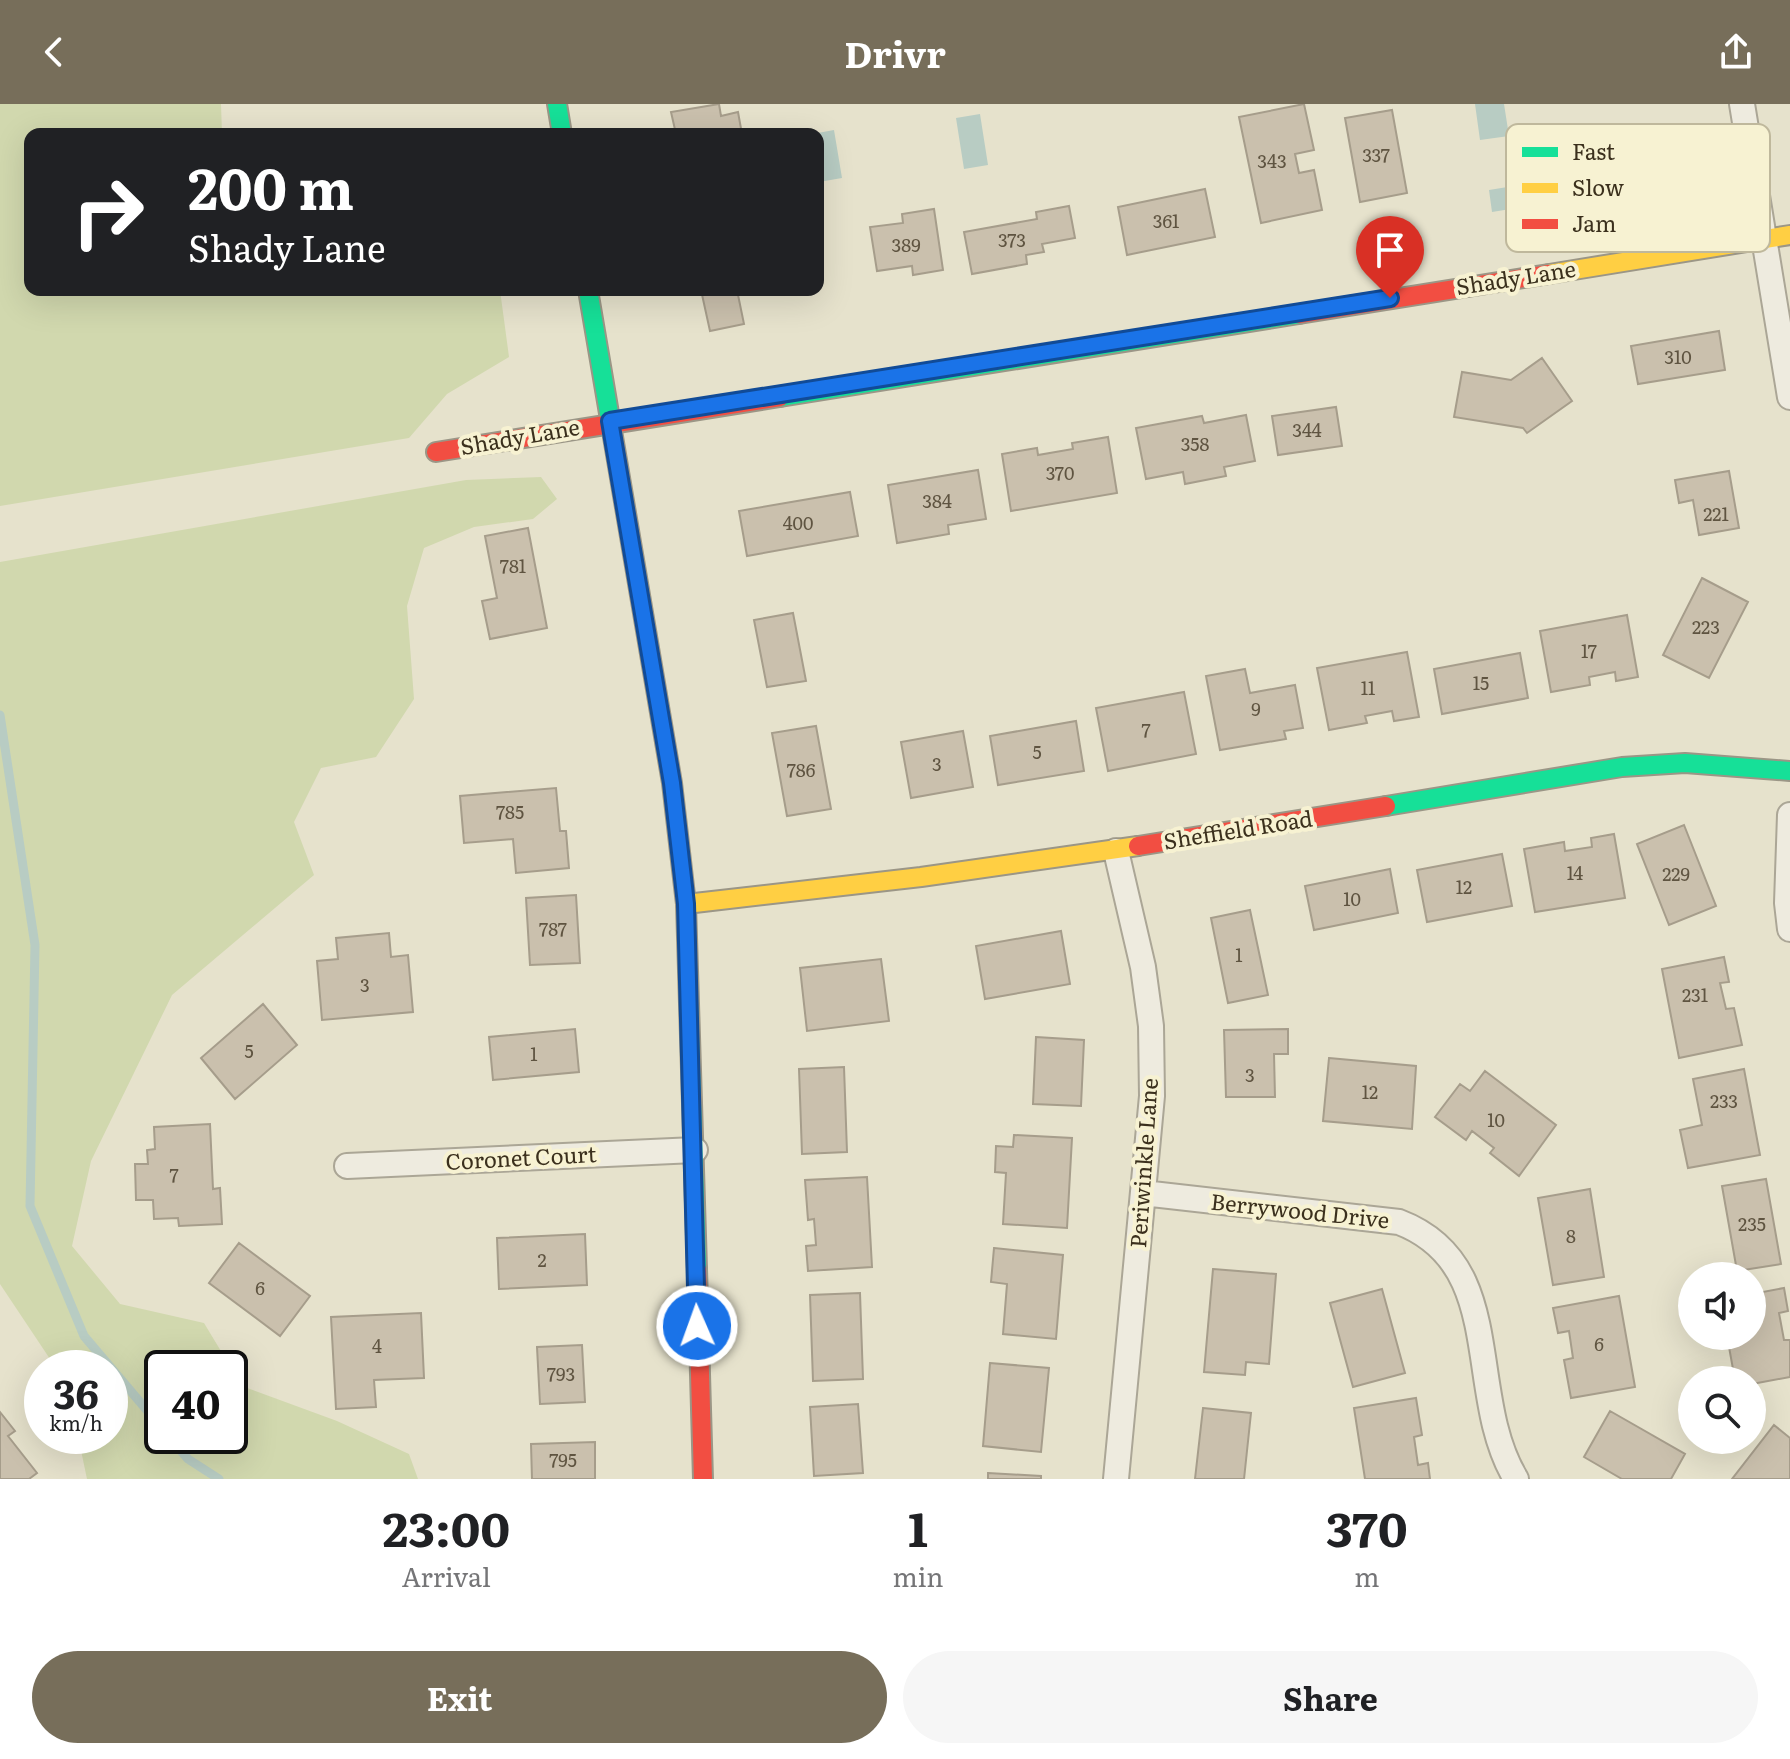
<!DOCTYPE html>
<html lang="en">
<head>
<meta charset="utf-8">
<style>
  :root { --surface:#fff; --page:#f6f6f6; --text:#202124; --muted:#757577; --accent:#776e5a }
  body { margin:0; font-family:Literata,serif; background:var(--page); color:var(--text); height:100vh; display:flex; flex-direction:column; font-size:30px; white-space:nowrap }
  * { box-sizing:border-box; margin:0 }
  p { font-size:26px; color:var(--muted) }
  .icon { flex:none; width:44px; height:44px; fill:none; stroke:currentColor; stroke-width:2; stroke-linecap:round; stroke-linejoin:round }
  .map { position:relative; height:1375px; overflow:hidden }
  .details { display:flex; flex-direction:column; background:var(--surface); flex:1 }
  .details>* { flex:none }
  .top-card { position:absolute; left:24px; top:24px; width:800px; height:168px; border-radius:16px; box-shadow:0 8px 32px #0002; background:#202124; color:#fff; overflow:hidden }
  .buttons { position:absolute; left:1678px; top:1158px; display:grid; gap:16px }
  .buttons a { display:grid; place-items:center; width:88px; height:88px; border-radius:50%; background:var(--surface); box-shadow:0 8px 32px #0002; font-size:40px }
  .speed { position:absolute; left:24px; top:1246px; display:flex; gap:16px; font-size:40px; font-weight:700; text-align:center }
  .speed>* { display:grid; place-content:center; width:104px; height:104px; border-radius:50%; background:var(--surface); box-shadow:0 8px 32px #0002; line-height:1 }
  .speed small { font-size:20px; font-weight:400 }
  .speed .limit { border:4px solid #111; border-radius:12px; background:#fff; color:#111 }
  .pin { position:absolute; display:grid; place-items:center; width:68px; height:68px; color:#fff; margin:-82px -34px; border-radius:50% 50% 50% 0; rotate:-45deg; box-shadow:0 0 8px #0007 }
  .pin .icon { rotate:45deg }
  .me { position:absolute; width:88px; margin:-44px; rotate:358deg; stroke-linejoin:round; filter:drop-shadow(0 0 6px #0008) }
  .turn { display:flex; align-items:center; gap:28px; height:168px; padding:0 32px; font-size:36px }
  .turn .icon { width:104px; height:104px; stroke-width:2.5 }
  .turn b { display:block; font-size:56px; line-height:68px }
  .eta { display:flex; justify-content:space-evenly; align-items:center; height:136px; text-align:center }
  .eta b { font-size:48px; font-weight:700; line-height:56px }
  .primary-button { display:flex; gap:16px; margin-top:auto; padding:16px 32px }
  .primary-button a { flex:1; height:92px; border-radius:48px; background:var(--accent); color:#fff; font-size:32px; font-weight:700; line-height:92px; text-align:center }
  .primary-button a+a { background:var(--page); color:var(--text) }
  header { display:flex; justify-content:space-between; align-items:center; height:104px; padding:0 32px; background:var(--accent); color:#fff; font-size:36px; font-weight:700 }
  .map>svg:first-child { display:block }
  .green { fill:#d1d8ae; fill-rule:evenodd }
  .water { fill:#b8ccc3 }
  .lines { fill:none; stroke-linecap:round; stroke-linejoin:round }
  .stream { stroke:#b8ccc3; stroke-width:9 }
  .building { fill:#cac0ad; stroke:#a69d8b; stroke-width:2 }
  .street-casing { stroke:#aba696; stroke-width:28 }
  .fast-casing { stroke:#9b9686; stroke-width:22 }
  .slow-casing { stroke:#9b9686; stroke-width:22 }
  .jam-casing { stroke:#9b9686; stroke-width:22 }
  .street { stroke:#eeebdf; stroke-width:24 }
  .fast { stroke:#16e098; stroke-width:18 }
  .slow { stroke:#ffcf43; stroke-width:18 }
  .jam { stroke:#f24e42; stroke-width:18 }
  .route-casing { stroke:#114b97; stroke-width:20 }
  .route { stroke:#1a73e8; stroke-width:14 }
  .labels { text-anchor:middle; stroke-width:8; stroke-linejoin:round; paint-order:stroke }
  .number-label { font-size:18px; fill:#5f5441 }
  .street-label { font-size:22px; fill:#3b301d; stroke:#f7f2d2 }
  .key { fill:#f7f2d2; stroke:#bfb89c; stroke-width:2 }
  .key-label { font-size:22px; fill:#3b301d }
</style>
</head>
<body>
<header><svg class="icon" aria-label="back" viewBox="0 0 24 24"><path d="M15 5l-7 7 7 7"/></svg>Drivr<svg class="icon" aria-label="share" viewBox="0 0 24 24"><path d="M12 15V3M7 8l5-5 5 5M5 13v7h14v-7"/></svg></header>
<div class="map">
<svg width="1790" height="1375" viewBox="0 0 1790 1375">
  <rect width="100%" height="100%" fill="#e6e2cc"/>
  <path class="green" d="M 0,0 L 221,0 L 222,30 L 30,30 L 30,186 L 500,186 L 509,253 L 447,290 L 409,334 L 0,402 Z
    M 541,373 L 557,395 L 533,415 L 474,423 L 424,444 L 407,502 L 414,595 L 376,653 L 321,664 L 294,718 L 314,771 L 172,891 L 91,1057 L 72,1142 L 120,1200 L 204,1219 L 242,1282 L 337,1317 L 409,1350 L 418,1375 L 87,1375 L 78,1332 L 110,1332 L 110,1264 L 56,1264 L 0,1180 L 0,458 L 466,376 ZM 162,1264 L 230,1264 L 230,1332 L 162,1332 Z"/>
  <path class="water" d="M 1475,0 L 1504,0 L 1509,32 L 1480,36 Z
    M 980,10 L 988,61 L 964,65 L 956,14 Z
    M 834,26 L 842,74 L 819,78 L 818,30 L 812,30 Z
    M 1533,79 L 1536,101 L 1492,108 L 1489,86 Z"/>
  <g class="lines">
    <path class="stream" d="M 0,611 L 35,841 L 30,1102 L 84,1232 L 162,1324
      M 168,1332 L 188,1355 L 219,1375"/>
  </g>
  <path class="building" d="M 719,0 L 721,12 L 738,8 L 742,30 L 676,30 L 671,8 Z
    M 1304,0 L 1314,46 L 1295,50 L 1299,69 L 1314,66 L 1322,106 L 1261,119 L 1239,13 Z
    M 1392,6 L 1407,89 L 1360,98 L 1345,14 Z
    M 1205,85 L 1215,133 L 1127,151 L 1118,103 Z
    M 1069,102 L 1075,134 L 1042,140 L 1044,148 L 1026,151 L 1027,160 L 972,170 L 964,128 L 1037,115 L 1036,108 Z
    M 934,105 L 943,166 L 913,171 L 912,162 L 877,167 L 870,123 L 903,119 L 902,110 Z
    M 701,186 L 737,186 L 744,220 L 710,227 Z
    M 1719,227 L 1725,266 L 1638,280 L 1631,242 Z
    M 1542,254 L 1572,297 L 1527,329 L 1523,324 L 1454,313 L 1462,268 L 1511,276 Z
    M 1336,303 L 1342,342 L 1278,351 L 1272,312 Z
    M 1246,311 L 1255,357 L 1224,363 L 1226,372 L 1185,380 L 1183,368 L 1146,375 L 1136,324 L 1202,312 L 1204,319 Z
    M 1108,333 L 1117,389 L 1011,407 L 1002,350 L 1037,344 L 1038,351 L 1073,345 L 1072,339 Z
    M 978,366 L 986,415 L 948,421 L 949,430 L 897,439 L 888,381 Z
    M 1729,367 L 1739,424 L 1699,431 L 1693,396 L 1679,399 L 1675,376 Z
    M 850,388 L 858,432 L 747,452 L 739,407 Z
    M 528,424 L 547,524 L 490,535 L 482,497 L 497,494 L 485,432 Z
    M 1702,474 L 1748,498 L 1709,574 L 1663,551 Z
    M 793,509 L 806,577 L 767,583 L 754,516 Z
    M 1627,511 L 1638,573 L 1616,577 L 1615,568 L 1589,573 L 1590,581 L 1551,588 L 1540,527 Z
    M 1407,548 L 1419,613 L 1394,617 L 1392,607 L 1365,612 L 1367,619 L 1329,626 L 1317,564 Z
    M 1520,549 L 1528,594 L 1442,610 L 1434,565 Z
    M 1245,565 L 1250,589 L 1295,581 L 1303,624 L 1284,627 L 1286,635 L 1220,646 L 1206,572 Z
    M 1184,588 L 1196,650 L 1108,667 L 1096,604 Z
    M 1076,617 L 1084,667 L 998,681 L 990,632 Z
    M 816,622 L 831,705 L 787,712 L 772,629 Z
    M 963,627 L 973,683 L 911,694 L 901,638 Z
    M 556,684 L 560,727 L 566,727 L 569,764 L 516,769 L 513,735 L 464,739 L 460,692 Z
    M 1684,721 L 1716,802 L 1669,821 L 1637,740 Z
    M 1614,730 L 1625,794 L 1535,808 L 1524,745 L 1564,738 L 1565,747 L 1592,743 L 1591,734 Z
    M 1502,750 L 1512,802 L 1427,818 L 1417,766 Z
    M 1390,765 L 1398,809 L 1314,826 L 1305,782 Z
    M 576,791 L 580,859 L 530,861 L 526,794 Z
    M 1250,806 L 1268,891 L 1228,899 L 1211,814 Z
    M 1061,827 L 1070,880 L 985,895 L 976,842 Z
    M 389,829 L 391,853 L 408,851 L 413,908 L 322,916 L 317,857 L 338,855 L 336,834 Z
    M 1724,853 L 1729,878 L 1720,879 L 1726,905 L 1734,904 L 1742,941 L 1679,954 L 1662,865 Z
    M 881,855 L 889,917 L 807,927 L 800,864 Z
    M 263,900 L 297,941 L 235,995 L 201,954 Z
    M 575,925 L 579,968 L 493,976 L 489,933 Z
    M 1288,925 L 1288,950 L 1274,950 L 1275,993 L 1226,993 L 1224,926 Z
    M 1036,933 L 1084,936 L 1081,1002 L 1033,1000 Z
    M 1329,954 L 1416,962 L 1412,1025 L 1323,1017 Z
    M 844,963 L 847,1048 L 802,1050 L 799,965 Z
    M 1744,965 L 1760,1051 L 1688,1064 L 1680,1026 L 1702,1021 L 1693,975 Z
    M 1485,967 L 1556,1021 L 1519,1072 L 1490,1049 L 1494,1044 L 1472,1027 L 1466,1036 L 1435,1013 L 1460,980 L 1470,987 Z
    M 210,1020 L 213,1085 L 220,1084 L 222,1120 L 179,1122 L 178,1114 L 154,1115 L 153,1096 L 136,1096 L 135,1060 L 148,1060 L 147,1046 L 155,1045 L 154,1023 Z
    M 1014,1031 L 1072,1034 L 1067,1124 L 1003,1120 L 1006,1069 L 995,1068 L 996,1042 L 1013,1043 Z
    M 867,1073 L 872,1163 L 808,1167 L 806,1142 L 816,1141 L 814,1115 L 808,1116 L 805,1076 Z
    M 1766,1075 L 1781,1160 L 1737,1167 L 1722,1082 Z
    M 1590,1085 L 1604,1173 L 1553,1181 L 1538,1094 Z
    M 585,1130 L 587,1181 L 499,1185 L 497,1134 Z
    M 239,1139 L 310,1192 L 280,1232 L 209,1179 Z
    M 994,1144 L 1063,1151 L 1056,1235 L 1003,1230 L 1007,1180 L 991,1178 Z
    M 1213,1165 L 1276,1170 L 1269,1260 L 1246,1258 L 1245,1271 L 1204,1268 Z
    M 1784,1184 L 1788,1207 L 1779,1209 L 1784,1236 L 1790,1236 L 1790,1273 L 1752,1280 L 1752,1276 L 1735,1276 L 1727,1232 L 1752,1232 L 1752,1190 Z
    M 1382,1185 L 1405,1269 L 1353,1283 L 1330,1199 Z
    M 860,1189 L 863,1275 L 813,1277 L 810,1191 Z
    M 1619,1192 L 1635,1283 L 1571,1294 L 1564,1256 L 1573,1254 L 1569,1227 L 1558,1229 L 1553,1204 Z
    M 421,1209 L 424,1274 L 374,1276 L 376,1303 L 336,1305 L 331,1213 Z
    M 582,1241 L 585,1298 L 540,1300 L 537,1243 Z
    M 990,1259 L 1049,1264 L 1041,1348 L 983,1342 Z
    M 1416,1294 L 1422,1331 L 1414,1333 L 1418,1361 L 1428,1359 L 1430,1375 L 1365,1375 L 1354,1304 Z
    M 858,1300 L 863,1369 L 814,1372 L 810,1303 Z
    M 1203,1304 L 1251,1309 L 1244,1375 L 1195,1375 Z
    M 1610,1307 L 1685,1350 L 1671,1375 L 1622,1375 L 1584,1353 Z
    M 0,1308 L 15,1327 L 8,1332 L 37,1369 L 29,1375 L 0,1375 Z
    M 1774,1321 L 1790,1334 L 1790,1375 L 1732,1375 Z
    M 595,1338 L 595,1375 L 532,1375 L 531,1340 Z
    M 988,1369 L 1041,1372 L 1041,1375 L 988,1375 Z"/>
  <g class="lines">
    <g class="street-casing">
      <path id="street" d="M 1742,0 L 1790,293
        M 1790,711 L 1787,799 L 1790,825
        M 1116,747 L 1143,863 L 1151,922 L 1152,992 L 1116,1375
        M 347,1062 L 695,1046
        M 1143,1089 L 1399,1118 C 1509,1160 1464,1289 1516,1375"/>
    </g>
    <g class="fast-casing">
      <path id="fast" d="M 557,0 L 562,30
        M 588,186 L 672,679 L 686,800 L 697,1165
        M 780,293 L 1299,210
        M 1386,702 L 1622,663 L 1685,659 L 1790,667"/>
    </g>
    <g class="slow-casing">
      <path id="slow" d="M 1549,170 L 1790,131
        M 686,800 L 921,773 L 1138,742"/>
    </g>
    <g class="jam-casing">
      <path id="jam" d="M 1299,210 L 1549,170
        M 436,348 L 780,293
        M 1138,742 L 1386,702
        M 697,1165 L 703,1375"/>
    </g>
    <use href="#street" class="street"/>
    <use href="#fast" class="fast"/>
    <use href="#slow" class="slow"/>
    <use href="#jam" class="jam"/>
  </g>
  <g class="lines">
    <g class="route-casing">
      <path id="route" d="M 697,1222 L 686,800 L 672,679 L 610,317 L 1390,194"/>
    </g>
    <use href="#route" class="route"/>
  </g>
  <g class="labels">
    <g class="number-label">
      <text x="1376" y="58">337</text>
      <text x="1272" y="64">343</text>
      <text x="1166" y="124">361</text>
      <text x="1012" y="143">373</text>
      <text x="906" y="148">389</text>
      <text x="1678" y="260">310</text>
      <text x="1307" y="333">344</text>
      <text x="1195" y="347">358</text>
      <text x="1060" y="376">370</text>
      <text x="937" y="404">384</text>
      <text x="1716" y="417">221</text>
      <text x="798" y="426">400</text>
      <text x="513" y="469">781</text>
      <text x="1706" y="530">223</text>
      <text x="1589" y="554">17</text>
      <text x="1481" y="586">15</text>
      <text x="1368" y="591">11</text>
      <text x="1256" y="612">9</text>
      <text x="1146" y="633">7</text>
      <text x="1037" y="655">5</text>
      <text x="937" y="667">3</text>
      <text x="801" y="673">786</text>
      <text x="510" y="715">785</text>
      <text x="1575" y="776">14</text>
      <text x="1676" y="777">229</text>
      <text x="1464" y="790">12</text>
      <text x="1352" y="802">10</text>
      <text x="553" y="832">787</text>
      <text x="1239" y="858">1</text>
      <text x="365" y="888">3</text>
      <text x="1695" y="898">231</text>
      <text x="249" y="954">5</text>
      <text x="534" y="957">1</text>
      <text x="1250" y="978">3</text>
      <text x="1370" y="995">12</text>
      <text x="1724" y="1004">233</text>
      <text x="1496" y="1023">10</text>
      <text x="174" y="1078">7</text>
      <text x="1752" y="1127">235</text>
      <text x="1571" y="1139">8</text>
      <text x="542" y="1163">2</text>
      <text x="260" y="1191">6</text>
      <text x="1599" y="1247">6</text>
      <text x="377" y="1249">4</text>
      <text x="561" y="1277">793</text>
      <text x="563" y="1363">795</text>
    </g>
    <g class="street-label">
      <text transform="translate(1516 174) rotate(-9)" y="8">Shady Lane</text>
      <text transform="translate(520 333) rotate(-10)" y="8">Shady Lane</text>
      <text transform="translate(1238 726) rotate(-9)" y="8">Sheffield Road</text>
      <text transform="translate(521 1054) rotate(-3)" y="8">Coronet Court</text>
      <text transform="translate(1144 1059) rotate(-86)" y="8">Periwinkle Lane</text>
      <text transform="translate(1300 1107) rotate(6)" y="8">Berrywood Drive</text>
    </g>
  </g>
  <rect x="1506" y="20" width="264" height="128" rx="12" class="key"/>
  <rect x="1522" y="43" width="36" height="10" fill="#16e098"/>
  <rect x="1522" y="79" width="36" height="10" fill="#ffcf43"/>
  <rect x="1522" y="115" width="36" height="10" fill="#f24e42"/>
  <g class="key-label">
    <text x="1572" y="56">Fast</text>
    <text x="1572" y="92">Slow</text>
    <text x="1572" y="128">Jam</text>
  </g>
</svg>
<div class="buttons">
<a><svg class="icon" aria-label="sound" viewBox="0 0 24 24"><path d="M4 9h4l5-4v14l-5-4H4zM17 9q2 3 0 6"/></svg></a>
<a><svg class="icon" aria-label="search" viewBox="0 0 24 24"><circle cx="10" cy="10" r="6"/><path d="M15 15l6 6"/></svg></a>
</div>
<div class="speed"><div>36<small>km/h</small></div><div class="limit">40</div></div>
<div class="pin" style="left:1390px;top:194px;background:#d93025"><svg class="icon" aria-label="arrive" viewBox="0 0 24 24"><path d="M6 21V4h12l-3 4 3 4H6"/></svg></div>
<svg class="me" style="left:697px;top:1222px" viewBox="-20 -20 40 40"><circle r="17" fill="#1a73e8" stroke="#fff" stroke-width="3"/><path d="M0-11L8 9 0 5-8 9z" fill="#fff"/></svg>
<div class="top-card">
<div class="turn"><svg class="icon" aria-label="right" viewBox="0 0 24 24"><path d="M7 20v-9h11M14 6l5 5-5 5"/></svg><div><b>200 m</b>Shady Lane</div></div>
</div>
</div>
<section class="details">
<div class="eta">
<div><b>23:00</b><p>Arrival</p></div>
<div><b>1</b><p>min</p></div>
<div><b>370</b><p>m</p></div>
</div>
<div class="primary-button"><a>Exit</a><a>Share</a></div>
</section>
</body>
</html>
